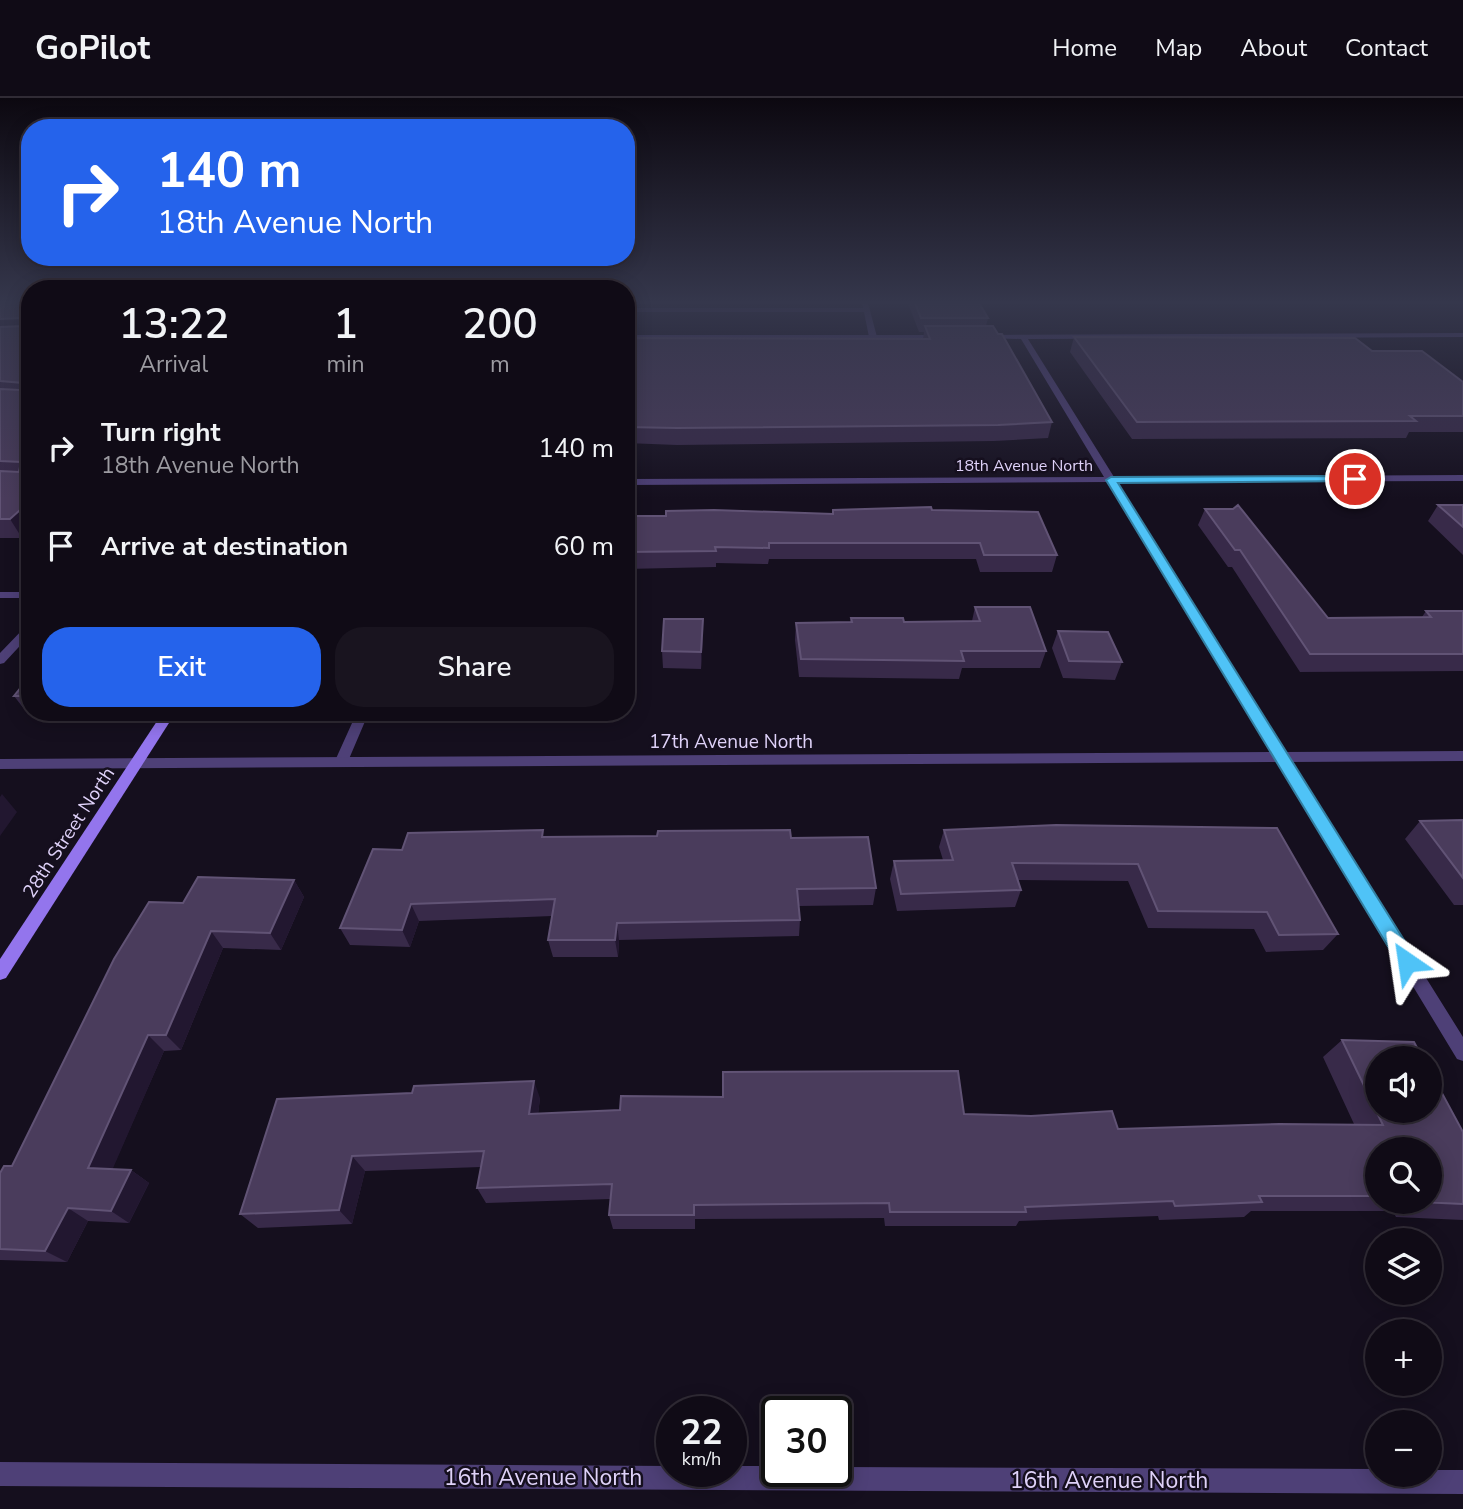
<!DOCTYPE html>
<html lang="en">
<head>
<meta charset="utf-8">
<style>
  :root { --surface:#100b16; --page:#19141f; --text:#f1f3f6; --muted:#9c9ba1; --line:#302b35; --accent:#2563eb }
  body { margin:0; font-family:"Nunito Sans",sans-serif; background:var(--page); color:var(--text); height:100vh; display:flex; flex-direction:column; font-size:26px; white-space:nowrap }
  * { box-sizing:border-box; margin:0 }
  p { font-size:23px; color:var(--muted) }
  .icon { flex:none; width:38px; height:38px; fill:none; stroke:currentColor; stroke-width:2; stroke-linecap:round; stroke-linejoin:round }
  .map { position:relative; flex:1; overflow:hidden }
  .side { position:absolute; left:21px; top:182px; width:614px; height:441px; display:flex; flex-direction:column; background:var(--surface); border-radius:28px; box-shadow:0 4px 18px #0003,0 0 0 2px var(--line) }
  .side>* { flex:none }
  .hud { position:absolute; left:21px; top:21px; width:614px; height:147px; border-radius:28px; box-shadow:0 4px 18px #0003,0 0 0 2px var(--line); background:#2563eb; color:#fff; overflow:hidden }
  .controls { position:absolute; left:1365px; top:948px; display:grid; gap:14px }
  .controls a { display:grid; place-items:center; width:77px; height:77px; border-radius:50%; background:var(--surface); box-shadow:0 4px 18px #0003,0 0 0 2px var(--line); font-size:35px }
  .speed { position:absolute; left:656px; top:1298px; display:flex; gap:14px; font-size:35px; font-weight:700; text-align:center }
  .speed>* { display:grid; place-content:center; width:91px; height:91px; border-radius:50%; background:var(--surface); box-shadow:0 4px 18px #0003,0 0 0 2px var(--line); line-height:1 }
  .speed small { font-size:18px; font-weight:400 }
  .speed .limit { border:4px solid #111; border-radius:10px; background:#fff; color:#111 }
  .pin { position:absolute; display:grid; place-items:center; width:60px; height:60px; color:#fff; margin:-30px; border:4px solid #fff; border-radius:50%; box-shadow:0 2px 7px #0007 }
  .me { position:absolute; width:77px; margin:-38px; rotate:328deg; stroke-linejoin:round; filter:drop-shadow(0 0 5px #0008) }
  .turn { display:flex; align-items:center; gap:24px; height:147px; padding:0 21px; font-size:32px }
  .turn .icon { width:91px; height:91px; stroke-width:2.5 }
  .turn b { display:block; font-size:49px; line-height:60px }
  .eta { display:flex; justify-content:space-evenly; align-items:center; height:119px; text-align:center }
  .eta b { font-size:42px; font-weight:600; line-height:49px }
  .action { display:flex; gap:14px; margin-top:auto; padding:14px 21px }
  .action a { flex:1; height:80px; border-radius:28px; background:var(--accent); color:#fff; font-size:28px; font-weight:600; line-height:80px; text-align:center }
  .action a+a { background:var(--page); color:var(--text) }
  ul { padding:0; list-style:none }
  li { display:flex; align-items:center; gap:21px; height:98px; padding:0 21px }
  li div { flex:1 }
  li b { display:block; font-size:26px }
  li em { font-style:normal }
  header { display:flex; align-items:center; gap:42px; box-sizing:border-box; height:98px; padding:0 35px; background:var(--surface); border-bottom:2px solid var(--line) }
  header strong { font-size:33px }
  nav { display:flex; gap:38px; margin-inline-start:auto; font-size:24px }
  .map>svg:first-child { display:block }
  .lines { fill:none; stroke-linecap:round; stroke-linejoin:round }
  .lane { fill:#4e4077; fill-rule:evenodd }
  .street { fill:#4e4077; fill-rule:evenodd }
  .secondary { fill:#9375ed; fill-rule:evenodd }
  .wall { fill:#382a49; fill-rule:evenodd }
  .shaded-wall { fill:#221730 }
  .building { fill:#4a3c5c; stroke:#615375; stroke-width:2 }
  .route { fill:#4fc3f7; stroke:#337fa1; stroke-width:2 }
  .labels { text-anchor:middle; stroke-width:5; stroke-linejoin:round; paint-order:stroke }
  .far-street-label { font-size:16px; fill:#dfd2f9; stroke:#150f1e }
  .street-label { font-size:19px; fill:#dfd2f9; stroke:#150f1e }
  .near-street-label { font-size:23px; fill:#dfd2f9; stroke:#150f1e }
</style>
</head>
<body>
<header>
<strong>GoPilot</strong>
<nav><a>Home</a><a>Map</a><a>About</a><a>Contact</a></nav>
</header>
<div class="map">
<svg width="1463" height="1411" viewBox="0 0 1463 1411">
  <rect width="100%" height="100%" fill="#150f1e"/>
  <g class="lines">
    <path class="lane" d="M 866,203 L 868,205 L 877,239 L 873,241 L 869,239 L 864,214 L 626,214 L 628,210 L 863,210 L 862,205 Z
      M 0,494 L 30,494 L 30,500 L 0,500 Z
      M 30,527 L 30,537 L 4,565 L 0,566 L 0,555 L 26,528 Z
      M 357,614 L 369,614 L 346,668 L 336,668 L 334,665 Z"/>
    <path class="street" d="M 1463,235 L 1463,239 L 1028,241 L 1114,379 L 1463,377 L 1463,383 L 1117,384 L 1285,654 L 1463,653 L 1463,663 L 1291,664 L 1463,939 L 1463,963 L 1457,961 L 1277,664 L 0,671 L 0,661 L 1271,654 L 1108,384 L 626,387 L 626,381 L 1104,379 L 1021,241 L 983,240 L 985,237 Z
      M 626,237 L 940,237 L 944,239 L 940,241 L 626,241 Z
      M 0,1364 L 672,1368 L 672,1374 L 732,1374 L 732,1368 L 777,1368 L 777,1374 L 836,1374 L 836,1369 L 1377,1371 L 1377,1377 L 1430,1377 L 1430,1372 L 1463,1372 L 1463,1396 L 0,1388 Z"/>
    <path class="secondary" d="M 163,614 L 176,614 L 6,880 L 0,882 L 0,861 Z"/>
  </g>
  <path class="wall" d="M 0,203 L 30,203 L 22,440 L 0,440 Z
    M 907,203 L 978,203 L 988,220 L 986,228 L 1052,324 L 1048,340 L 994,343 L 677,347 L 626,345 L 626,240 L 923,241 L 924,234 L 919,234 Z
    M 1074,239 L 1372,253 L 1463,284 L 1463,334 L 1409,334 L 1406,340 L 1132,341 L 1070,254 Z
    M 1438,407 L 1463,407 L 1463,457 L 1428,423 Z
    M 1205,411 L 1328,520 L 1422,519 L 1426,513 L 1463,513 L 1463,573 L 1300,574 L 1232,469 L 1228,469 L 1198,427 Z
    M 833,412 L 932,412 L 1057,457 L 1052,474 L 980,474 L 976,461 L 769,461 L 768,466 L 716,465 L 716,469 L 626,471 L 626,418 L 832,416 Z
    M 975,509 L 1046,553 L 1040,570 L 962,570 L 959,581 L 799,579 L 795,542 L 796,525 L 850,524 L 851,520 L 904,524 L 972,523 Z
    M 703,521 L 703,539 L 701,571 L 663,570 L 662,553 Z
    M 1058,533 L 1122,564 L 1115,582 L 1063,580 L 1052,550 Z
    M 30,578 L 30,614 L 68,614 L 28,616 L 14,598 Z
    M 1463,722 L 1463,807 L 1454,807 L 1405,741 L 1420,723 Z
    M 1056,727 L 1338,836 L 1323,852 L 1266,854 L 1254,831 L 1148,830 L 1128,783 L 1018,782 L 1021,792 L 1015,809 L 897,813 L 890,781 L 894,763 L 943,762 L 939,749 L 944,732 Z
    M 544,739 L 791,740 L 876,790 L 873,807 L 799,808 L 800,822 L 799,838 L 619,842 L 618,859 L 553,859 L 548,842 L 552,818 L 419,823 L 410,849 L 350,847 L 340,830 L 402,752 Z
    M 294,782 L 304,799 L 281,852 L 223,850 L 181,952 L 164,953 L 112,1071 L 131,1072 L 149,1085 L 129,1125 L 88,1123 L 67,1164 L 0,1162 L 0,1075 L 12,1068 L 183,805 Z
    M 1342,942 L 1463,1034 L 1463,1122 L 1396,1119 L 1393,1113 L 1251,1113 L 1244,1119 L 1159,1122 L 1158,1118 L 1019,1123 L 1016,1128 L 885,1128 L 884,1120 L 695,1121 L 695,1131 L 613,1131 L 609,1117 L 611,1101 L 486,1105 L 477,1090 L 481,1069 L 365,1073 L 352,1126 L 258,1130 L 240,1116 L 277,1001 L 540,1000 L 538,1016 L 964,1016 L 1118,1031 L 1354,1026 L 1323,959 ZM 1377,1052 L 1430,1104 L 1377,1104 Z"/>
  <path class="shaded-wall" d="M 22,220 L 30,235 L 0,238 L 0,221 Z
    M 30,403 L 30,433 L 22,440 L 10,421 Z
    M 703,521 L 703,539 L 701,571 L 701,554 Z
    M 2,696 L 17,714 L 0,738 L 0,699 Z
    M 294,782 L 304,799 L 281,852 L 270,835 Z
    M 411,806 L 419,823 L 410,849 L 402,832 Z
    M 617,825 L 619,842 L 618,859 L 615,842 Z
    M 211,833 L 223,850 L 181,952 L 166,937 Z
    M 148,937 L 164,953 L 107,1084 L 88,1070 Z
    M 534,983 L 540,1000 L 536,1033 L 529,1016 Z
    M 352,1058 L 365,1073 L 352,1126 L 339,1112 Z
    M 131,1072 L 149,1085 L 129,1125 L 111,1113 Z
    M 68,1110 L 88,1123 L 67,1164 L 45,1153 Z"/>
  <path class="building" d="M 0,203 L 30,203 L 30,403 L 10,421 L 0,421 L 0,373 L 19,374 L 21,364 L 0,363 L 0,291 L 20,292 L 23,285 L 0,283 L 0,229 L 23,228 L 22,220 L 0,221 Z
    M 914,203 L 978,203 L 988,220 L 921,220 Z
    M 925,228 L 993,228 L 998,236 L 1002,236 L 1052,324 L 998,327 L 677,330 L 626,329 L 626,240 L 930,241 Z
    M 1074,239 L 1355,240 L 1372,253 L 1422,253 L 1463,284 L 1463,318 L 1410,318 L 1416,323 L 1137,324 Z
    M 1238,407 L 1328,520 L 1431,519 L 1426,513 L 1463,513 L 1463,556 L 1310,556 L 1240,452 L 1235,452 L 1205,411 L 1233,411 Z
    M 1438,407 L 1463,407 L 1463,429 Z
    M 931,409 L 932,412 L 1038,414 L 1057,457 L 984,457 L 980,445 L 769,445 L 769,450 L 715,449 L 716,453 L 626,454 L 626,418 L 666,418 L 666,413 L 714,412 L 833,416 L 833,412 Z
    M 975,509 L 1030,509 L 1046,553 L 961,553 L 964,563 L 801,561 L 796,525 L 852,524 L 851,520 L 903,520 L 904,524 L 980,523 Z
    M 664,521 L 703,521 L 701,554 L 662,553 Z
    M 1058,533 L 1108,534 L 1122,564 L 1069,563 Z
    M 30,578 L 30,598 L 14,598 Z
    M 1463,722 L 1463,780 L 1420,723 Z
    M 1056,727 L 1277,730 L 1338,836 L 1279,837 L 1267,814 L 1158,813 L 1138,766 L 1012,765 L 1021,792 L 901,796 L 894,763 L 953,762 L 944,732 Z
    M 543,732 L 542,739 L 657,738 L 658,733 L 790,732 L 791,740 L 868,739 L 876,790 L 797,791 L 800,822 L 617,825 L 615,842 L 548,842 L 555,801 L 411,806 L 402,832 L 340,830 L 373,751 L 402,752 L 408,735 Z
    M 198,779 L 294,782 L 270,835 L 211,833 L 166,937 L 148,937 L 88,1070 L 131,1072 L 111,1113 L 68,1110 L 45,1153 L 0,1151 L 0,1075 L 4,1068 L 12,1068 L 114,861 L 149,804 L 183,805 Z
    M 1342,942 L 1414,944 L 1423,961 L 1377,961 L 1377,1013 L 1430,1013 L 1430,973 L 1463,1034 L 1463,1106 L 1419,1104 L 1430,1104 L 1430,1052 L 1377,1052 L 1377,1098 L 1259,1098 L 1262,1104 L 1175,1108 L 1173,1103 L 1025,1109 L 1026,1114 L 890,1114 L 889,1105 L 694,1107 L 694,1117 L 609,1117 L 612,1086 L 477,1090 L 484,1053 L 352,1058 L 339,1112 L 240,1116 L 277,1001 L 412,995 L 414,988 L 534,983 L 529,1016 L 620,1012 L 621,998 L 723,999 L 723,974 L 958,973 L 964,1016 L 1031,1018 L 1112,1013 L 1118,1031 L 1279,1026 L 1383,1027 Z"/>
  <linearGradient id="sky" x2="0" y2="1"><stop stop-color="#0c0810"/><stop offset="0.51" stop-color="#35374c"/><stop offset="1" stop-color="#35374c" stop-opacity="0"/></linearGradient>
  <rect width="1463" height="401" fill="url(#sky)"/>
  <path class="route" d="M 1355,378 L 1358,379 L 1358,383 L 1118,385 L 1414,858 L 1416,864 L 1414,870 L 1401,870 L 1106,382 L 1111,379 Z"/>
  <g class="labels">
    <g class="far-street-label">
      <text x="1024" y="373">18th Avenue North</text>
    </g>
    <g class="street-label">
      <text x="731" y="650">17th Avenue North</text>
      <text transform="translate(68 734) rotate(-57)" y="7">28th Street North</text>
    </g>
    <g class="near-street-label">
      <text x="543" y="1387">16th Avenue North</text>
      <text x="1109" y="1390">16th Avenue North</text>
    </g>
  </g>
</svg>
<div class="controls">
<a><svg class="icon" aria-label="sound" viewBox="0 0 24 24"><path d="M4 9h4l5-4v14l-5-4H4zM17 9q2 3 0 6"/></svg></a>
<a><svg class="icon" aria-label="search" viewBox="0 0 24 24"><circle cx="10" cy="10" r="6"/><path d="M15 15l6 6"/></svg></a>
<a><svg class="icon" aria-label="layers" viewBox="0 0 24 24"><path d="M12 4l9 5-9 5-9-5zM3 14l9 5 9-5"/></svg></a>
<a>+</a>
<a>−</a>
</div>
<div class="speed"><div>22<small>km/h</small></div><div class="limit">30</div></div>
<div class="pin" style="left:1355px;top:381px;background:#d93025"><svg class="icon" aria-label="arrive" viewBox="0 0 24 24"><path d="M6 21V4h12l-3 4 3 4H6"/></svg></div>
<svg class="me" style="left:1407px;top:864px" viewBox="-20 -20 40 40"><path d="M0-17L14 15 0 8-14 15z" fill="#4fc3f7" stroke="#fff" stroke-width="4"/></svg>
<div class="hud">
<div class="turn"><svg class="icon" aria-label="right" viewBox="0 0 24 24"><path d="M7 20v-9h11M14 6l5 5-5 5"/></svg><div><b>140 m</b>18th Avenue North</div></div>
</div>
<section class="side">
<div class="eta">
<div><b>13:22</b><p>Arrival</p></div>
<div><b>1</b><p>min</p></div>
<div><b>200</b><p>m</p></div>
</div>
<ul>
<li><svg class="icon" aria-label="right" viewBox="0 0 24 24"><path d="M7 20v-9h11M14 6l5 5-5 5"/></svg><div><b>Turn right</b><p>18th Avenue North</p></div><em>140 m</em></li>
<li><svg class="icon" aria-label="arrive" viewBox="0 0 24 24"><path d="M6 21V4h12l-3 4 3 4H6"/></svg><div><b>Arrive at destination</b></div><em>60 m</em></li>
</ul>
<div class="action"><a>Exit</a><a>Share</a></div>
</section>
</div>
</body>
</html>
